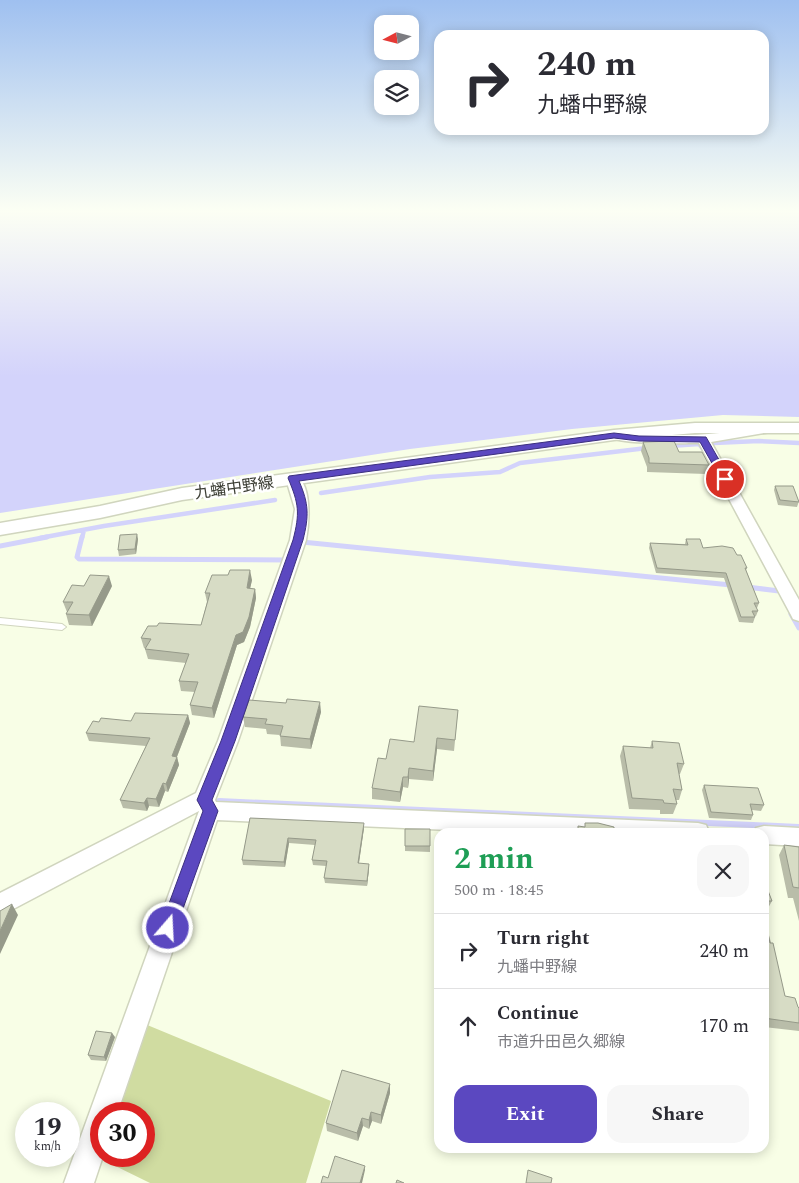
<!DOCTYPE html>
<html lang="en">
<head>
<meta charset="utf-8">
<style>
  :root { --surface:#fff; --page:#f7f7f7; --text:#2b2b33; --muted:#7c7c81; --line:#e1e1e2; --accent:#5b48c0 }
  body { margin:0; font-family:Spectral,"Noto Sans JP",serif; background:var(--page); color:var(--text); height:100vh; display:flex; flex-direction:column; font-size:19px; white-space:nowrap }
  * { box-sizing:border-box; margin:0 }
  p { font-size:16px; color:var(--muted) }
  .icon { flex:none; width:28px; height:28px; fill:none; stroke:currentColor; stroke-width:2; stroke-linecap:round; stroke-linejoin:round }
  .map { position:relative; flex:1; overflow:hidden }
  .details { position:absolute; left:434px; top:828px; width:335px; height:325px; display:flex; flex-direction:column; background:var(--surface); border-radius:15px; box-shadow:0 2px 12px #0003 }
  .details>* { flex:none }
  .top-card { position:absolute; left:434px; top:30px; width:335px; height:105px; border-radius:15px; box-shadow:0 2px 12px #0003; background:#fff; color:var(--text); overflow:hidden }
  .needle { width:32px; rotate:263deg }
  .controls { position:absolute; left:374px; top:15px; display:grid; gap:10px }
  .controls a { display:grid; place-items:center; width:45px; height:45px; border-radius:10px; background:var(--surface); box-shadow:0 2px 12px #0003; font-size:25px }
  .speed { position:absolute; left:15px; top:1102px; display:flex; gap:10px; font-size:25px; font-weight:700; text-align:center }
  .speed>* { display:grid; place-content:center; width:65px; height:65px; border-radius:50%; background:var(--surface); box-shadow:0 2px 12px #0003; line-height:1 }
  .speed small { font-size:12px; font-weight:400 }
  .speed .limit { border:8px solid #d22; background:#fff; color:#111 }
  .pin { position:absolute; display:grid; place-items:center; width:42px; height:42px; color:#fff; margin:-21px; border:2px solid #fff; border-radius:50%; box-shadow:0 1px 5px #0007 }
  .me { position:absolute; width:55px; margin:-28px; rotate:19deg; stroke-linejoin:round; filter:drop-shadow(0 0 4px #0008) }
  .turn { display:flex; align-items:center; gap:18px; height:105px; padding:0 20px; font-size:22px }
  .turn .icon { width:65px; height:65px; stroke-width:2.5 }
  .turn b { display:block; font-size:35px; line-height:42px }
  .round { display:grid; place-items:center; flex:none; width:52px; height:52px; border-radius:15px; background:var(--page) }
  .head { display:flex; align-items:center; justify-content:space-between; height:85px; padding:0 20px }
  h1 { font-size:30px; font-weight:700; line-height:38px; color:#1e9e55 }
  .button { display:flex; gap:10px; margin-top:auto; padding:10px 20px }
  .button a { flex:1; height:58px; border-radius:15px; background:var(--accent); color:#fff; font-size:20px; font-weight:700; line-height:58px; text-align:center }
  .button a+a { background:var(--page); color:var(--text) }
  ul { padding:0; list-style:none }
  li { display:flex; align-items:center; gap:15px; height:75px; padding:0 20px; border-top:1px solid var(--line) }
  li div { flex:1 }
  li b { display:block; font-size:19px }
  li em { font-style:normal }
  .map>svg:first-child { display:block }
  .green { fill:#d0dca1 }
  .water { fill:#d3d3fb }
  .lines { fill:none; stroke-linecap:round; stroke-linejoin:round }
  .stream-far2 { stroke:#d3d3fb; stroke-width:4.5 }
  .stream-far1 { stroke:#d3d3fb; stroke-width:5 }
  .stream { stroke:#d3d3fb; stroke-width:6 }
  .lane-casing { stroke:#d0d5be; stroke-width:2 }
  .street-casing { stroke:#d0d5be; stroke-width:3 }
  .secondary-casing { stroke:#d0d5be; stroke-width:3 }
  .lane { fill:#fff; fill-rule:evenodd }
  .street { fill:#fff; fill-rule:evenodd }
  .secondary { fill:#fff; fill-rule:evenodd }
  .wall { fill:#b9bda9 }
  .shaded-wall { fill:#969a8a }
  .building { fill:#d7dcc5; stroke:#969a8a }
  .route { fill:#5b48c0; stroke:#3b2f7d }
  .labels { text-anchor:middle; stroke-width:5; stroke-linejoin:round; paint-order:stroke }
  .street-label { font-size:16px; fill:#3c3e35; stroke:#fff }
</style>
</head>
<body>
<div class="map">
<svg width="799" height="1183" viewBox="0 0 799 1183">
  <rect width="100%" height="100%" fill="#f8fee6"/>
  <path class="green" d="M 140,1022 L 331,1101 L 306,1183 L 150,1183 L 99,1158 L 98,1143 L 101,1135 L 101,1156 L 144,1156 L 144,1114 L 108,1114 Z"/>
  <path class="water" d="M 0,212 L 799,212 L 799,417 L 723,415 L 572,429 L 410,449 L 0,513 Z"/>
  <g class="lines">
    <path class="stream-far2" d="M 714,443 L 759,441 L 799,443
      M 670,446 L 699,444 L 704,450
      M 321,493 L 430,477 L 500,472 L 520,463 L 647,448
      M 40,538 L 104,526 L 275,500
      M 82,538 L 84,530"/>
    <path class="stream-far1" d="M 82,537 L 77,557 L 79,559 L 287,560
      M 301,545 L 302,542 L 731,585
      M 0,546 L 47,537
      M 747,587 L 779,591
      M 791,614 L 799,628"/>
    <path class="stream" d="M 219,801 L 799,827"/>
    <g class="lane-casing">
      <path id="lane" d="M 0,618 L 62,624 L 66,627 L 62,630 L 0,624 Z"/>
    </g>
    <g class="street-casing">
      <path id="street" d="M 766,425 L 772,429 L 770,432 L 711,442 L 799,600 L 799,621 L 793,619 L 791,615 L 699,443 C 684,443 617,445 610,436 L 616,432 C 667,437 716,437 766,425 Z
        M 293,475 C 313,480 309,525 306,540 L 238,741 L 215,800 L 216,802 L 698,823 L 706,825 L 709,832 L 496,832 L 217,820 L 117,1114 L 101,1114 L 101,1156 L 103,1156 L 94,1183 L 64,1183 L 199,811 L 0,916 L 0,893 L 196,793 L 218,741 L 290,540 L 295,509 L 286,479 Z
        M 764,826 L 799,828 L 799,846 L 764,844 L 764,832 L 754,832 L 756,828 Z"/>
    </g>
    <g class="secondary-casing">
      <path id="secondary" d="M 695,423 L 799,423 L 799,433 L 695,433 L 614,440 L 182,500 L 100,518 L 0,535 L 0,523 L 100,506 L 182,488 L 614,430 Z"/>
    </g>
    <use href="#lane" class="lane"/>
    <use href="#street" class="street"/>
    <use href="#secondary" class="secondary"/>
  </g>
  <path class="wall" d="M 643,442 L 679,452 L 709,465 L 706,474 L 647,472 L 647,467 L 641,451 Z
    M 775,486 L 799,501 L 797,507 L 778,505 L 774,490 Z
    M 138,539 L 136,554 L 119,556 L 118,550 Z
    M 686,539 L 703,548 L 737,555 L 747,568 L 746,570 L 759,603 L 757,608 L 756,608 L 758,611 L 756,616 L 754,616 L 755,617 L 753,623 L 739,622 L 724,578 L 656,573 L 649,548 L 650,543 L 685,544 Z
    M 252,580 L 250,588 L 255,589 L 256,598 L 250,627 L 244,642 L 237,645 L 214,718 L 192,715 L 190,705 L 195,692 L 181,691 L 179,681 L 186,663 L 148,659 L 145,649 L 146,648 L 144,648 L 141,638 L 157,626 L 201,625 L 207,602 L 205,593 Z
    M 112,586 L 92,626 L 69,625 L 66,614 L 67,612 L 63,602 Z
    M 458,710 L 454,751 L 437,749 L 433,781 L 409,779 L 408,788 L 403,787 L 400,802 L 372,799 L 372,788 L 414,742 Z
    M 321,712 L 311,749 L 281,746 L 280,735 L 267,734 L 266,729 L 245,727 L 243,717 Z
    M 188,715 L 190,723 L 177,757 L 179,765 L 168,792 L 165,791 L 159,807 L 149,806 L 147,811 L 123,808 L 120,800 L 146,746 L 89,741 L 86,733 L 99,722 L 131,721 Z
    M 652,741 L 684,764 L 680,774 L 679,774 L 682,790 L 679,800 L 676,800 L 677,804 L 673,814 L 660,814 L 660,810 L 629,809 L 620,756 L 623,746 L 650,748 Z
    M 704,785 L 764,805 L 761,811 L 752,810 L 753,815 L 751,820 L 709,818 L 702,790 Z
    M 250,818 L 364,828 L 359,863 L 369,869 L 367,886 L 325,883 L 324,878 L 326,866 L 313,865 L 312,860 L 315,845 L 289,843 L 285,867 L 243,865 L 242,860 Z
    M 405,829 L 430,829 L 430,852 L 405,851 Z
    M 784,845 L 799,847 L 799,921 L 793,898 L 788,898 L 779,855 Z
    M 764,883 L 772,901 L 767,910 L 764,910 Z
    M 764,916 L 785,996 L 798,1007 L 799,1008 L 799,1031 L 764,1027 Z
    M 115,1037 L 106,1061 L 91,1060 L 88,1055 Z
    M 390,1084 L 390,1093 L 381,1124 L 372,1121 L 369,1129 L 363,1126 L 358,1141 L 327,1131 L 326,1123 Z"/>
  <path class="shaded-wall" d="M 137,534 L 138,539 L 136,554 L 135,549 Z
    M 250,570 L 252,580 L 248,598 L 247,588 Z
    M 109,576 L 112,586 L 92,626 L 89,615 Z
    M 255,589 L 256,598 L 250,627 L 244,642 L 237,645 L 214,718 L 212,708 L 236,635 Z
    M 320,702 L 321,712 L 311,749 L 310,739 Z
    M 188,715 L 190,723 L 174,764 L 172,756 Z
    M 437,738 L 437,749 L 433,781 L 433,771 Z
    M 177,757 L 179,765 L 168,792 L 166,784 Z
    M 409,768 L 409,779 L 408,788 L 408,777 Z
    M 403,777 L 403,787 L 400,802 L 400,792 Z
    M 163,783 L 165,791 L 159,807 L 156,799 Z
    M 147,798 L 149,806 L 147,811 L 144,803 Z
    M 364,823 L 364,828 L 358,869 L 358,863 Z
    M 288,838 L 289,843 L 285,867 L 284,862 Z
    M 369,864 L 369,869 L 367,886 L 367,881 Z
    M 12,904 L 18,915 L 0,954 L 0,931 Z
    M 112,1033 L 115,1037 L 106,1061 L 104,1057 Z
    M 390,1084 L 390,1093 L 381,1124 L 381,1115 Z
    M 371,1112 L 372,1121 L 369,1129 L 369,1120 Z
    M 362,1118 L 363,1126 L 358,1141 L 357,1133 Z
    M 365,1166 L 365,1170 L 362,1183 L 360,1183 Z"/>
  <path class="building" d="M 674,441 L 679,452 L 702,452 L 709,465 L 649,463 L 649,458 L 643,442 Z
    M 775,486 L 793,486 L 799,502 L 780,500 Z
    M 137,534 L 135,549 L 118,550 L 120,535 Z
    M 686,539 L 700,539 L 703,548 L 722,546 L 733,548 L 737,555 L 741,555 L 747,568 L 745,568 L 759,603 L 754,603 L 758,611 L 752,611 L 755,617 L 741,617 L 726,573 L 657,568 L 650,543 L 688,545 Z
    M 230,570 L 250,570 L 247,588 L 255,589 L 249,617 L 243,632 L 236,635 L 212,708 L 190,705 L 198,682 L 179,681 L 189,654 L 145,649 L 151,639 L 141,638 L 148,626 L 157,626 L 159,623 L 201,625 L 210,593 L 205,593 L 212,575 L 228,575 Z
    M 90,575 L 109,576 L 89,615 L 66,614 L 73,602 L 63,602 L 72,585 L 84,586 Z
    M 287,699 L 320,702 L 310,739 L 280,736 L 283,726 L 265,724 L 267,719 L 243,717 L 249,700 L 286,703 Z
    M 419,706 L 458,710 L 455,740 L 437,738 L 433,771 L 409,768 L 408,777 L 403,777 L 400,792 L 372,788 L 378,758 L 386,759 L 390,739 L 414,742 Z
    M 135,713 L 188,715 L 172,756 L 177,757 L 166,784 L 163,783 L 156,799 L 147,798 L 144,803 L 120,800 L 150,738 L 86,733 L 93,721 L 99,722 L 101,718 L 131,721 Z
    M 652,741 L 679,743 L 684,764 L 677,763 L 682,790 L 673,789 L 677,804 L 664,803 L 663,800 L 632,798 L 623,746 L 653,748 Z
    M 704,785 L 758,788 L 764,805 L 750,804 L 753,815 L 711,812 Z
    M 250,818 L 364,823 L 358,863 L 369,864 L 367,881 L 324,878 L 327,861 L 312,860 L 316,840 L 288,838 L 284,862 L 242,860 Z
    M 585,823 L 598,823 L 614,827 L 614,830 L 627,831 L 627,832 L 578,832 L 578,826 L 585,827 Z
    M 405,829 L 430,829 L 430,846 L 405,846 Z
    M 784,845 L 799,847 L 799,888 L 793,887 Z
    M 764,883 L 765,883 L 772,901 L 764,901 Z
    M 12,904 L 0,931 L 0,911 Z
    M 764,916 L 770,943 L 773,943 L 785,996 L 795,998 L 798,1007 L 799,1008 L 799,1023 L 764,1018 Z
    M 96,1031 L 112,1033 L 104,1057 L 88,1055 Z
    M 342,1070 L 390,1084 L 381,1115 L 371,1112 L 369,1120 L 362,1118 L 357,1133 L 326,1123 Z
    M 335,1156 L 365,1166 L 360,1183 L 321,1183 L 323,1176 L 328,1178 Z
    M 528,1170 L 552,1178 L 551,1183 L 526,1183 Z
    M 397,1180 L 404,1183 L 396,1183 Z"/>
  <linearGradient id="sky" x2="0" y2="1"><stop stop-color="#9fc0f0"/><stop offset="0.56" stop-color="#fcfff4"/><stop offset="1" stop-color="#fcfff4" stop-opacity="0"/></linearGradient>
  <rect width="799" height="377" fill="url(#sky)"/>
  <path class="route" d="M 614,433 L 639,436 L 706,437 L 730,479 L 725,482 L 722,481 L 700,442 L 639,441 L 614,438 L 299,481 C 309,504 309,516 303,540 L 235,741 L 212,800 L 218,811 L 176,928 L 174,933 L 168,936 L 162,933 L 160,928 L 203,811 L 197,800 L 221,741 L 293,540 C 300,513 299,504 288,478 L 289,476 Z"/>
  <g class="labels">
    <g class="street-label">
      <text transform="translate(234 487) rotate(-8)" y="6">九蟠中野線</text>
    </g>
  </g>
</svg>
<div class="controls">
<a><svg class="needle" viewBox="-14 -14 28 28"><path d="M0-13l5 13h-10z" fill="#e53935"/><path d="M0 13l5-13h-10z" fill="#7c7c81"/></svg></a>
<a><svg class="icon" aria-label="layers" viewBox="0 0 24 24"><path d="M12 4l9 5-9 5-9-5zM3 14l9 5 9-5"/></svg></a>
</div>
<div class="speed"><div>19<small>km/h</small></div><div class="limit">30</div></div>
<div class="pin" style="left:725px;top:479px;background:#d93025"><svg class="icon" aria-label="arrive" viewBox="0 0 24 24"><path d="M6 21V4h12l-3 4 3 4H6"/></svg></div>
<svg class="me" style="left:168px;top:928px" viewBox="-20 -20 40 40"><circle r="17" fill="#5b48c0" stroke="#fff" stroke-width="3"/><path d="M0-11L8 9 0 5-8 9z" fill="#fff"/></svg>
<div class="top-card">
<div class="turn"><svg class="icon" aria-label="right" viewBox="0 0 24 24"><path d="M7 20v-9h11M14 6l5 5-5 5"/></svg><div><b>240 m</b>九蟠中野線</div></div>
</div>
<section class="details">
<div class="head"><div><h1>2 min</h1><p>500 m · 18:45</p></div><a class="round"><svg class="icon" aria-label="close" viewBox="0 0 24 24"><path d="M6 6l12 12M18 6L6 18"/></svg></a></div>
<ul>
<li><svg class="icon" aria-label="right" viewBox="0 0 24 24"><path d="M7 20v-9h11M14 6l5 5-5 5"/></svg><div><b>Turn right</b><p>九蟠中野線</p></div><em>240 m</em></li>
<li><svg class="icon" aria-label="ahead" viewBox="0 0 24 24"><path d="M12 20V5M6 11l6-6 6 6"/></svg><div><b>Continue</b><p>市道升田邑久郷線</p></div><em>170 m</em></li>
</ul>
<div class="button"><a>Exit</a><a>Share</a></div>
</section>
</div>
</body>
</html>
